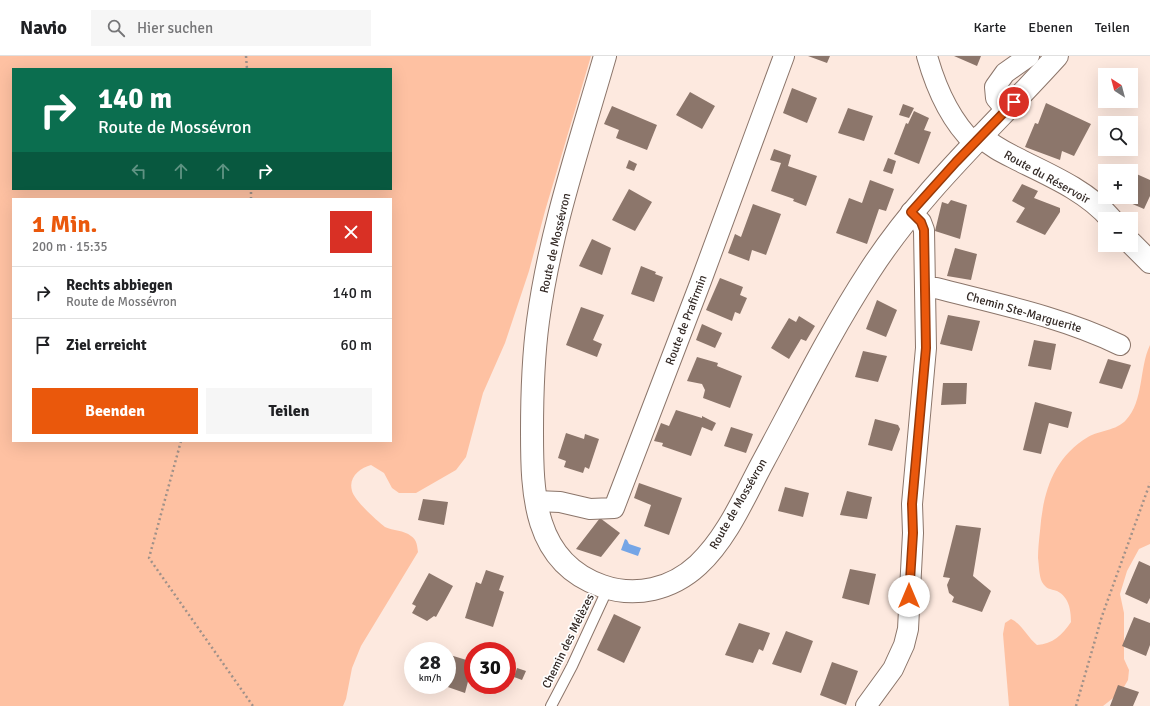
<!DOCTYPE html>
<html lang="de">
<head>
<meta charset="utf-8">
<style>
  :root { --surface:#fff; --page:#f6f6f6; --text:#202124; --muted:#757577; --line:#e0e0e0; --accent:#ea580c }
  body { margin:0; font-family:Signika,sans-serif; background:var(--page); color:var(--text); height:100vh; display:flex; flex-direction:column; font-size:15px; white-space:nowrap }
  * { box-sizing:border-box; margin:0 }
  p { font-size:13px; color:var(--muted) }
  .icon { flex:none; width:22px; height:22px; fill:none; stroke:currentColor; stroke-width:2; stroke-linecap:round; stroke-linejoin:round }
  .map { position:relative; flex:1; overflow:hidden }
  .details { position:absolute; left:12px; top:142px; width:380px; height:244px; display:flex; flex-direction:column; background:var(--surface); border-radius:0px; box-shadow:0 4px 16px #0002 }
  .details>* { flex:none }
  .banner { position:absolute; left:12px; top:12px; width:380px; height:122px; border-radius:0px; box-shadow:0 4px 16px #0002; background:#0b6e4f; color:#fff; overflow:hidden }
  .needle { width:26px; rotate:324deg }
  .controls { position:absolute; left:1098px; top:12px; display:grid; gap:8px }
  .controls a { display:grid; place-items:center; width:40px; height:40px; border-radius:0px; background:var(--surface); box-shadow:0 4px 16px #0002; font-size:20px }
  .speed { position:absolute; left:404px; top:586px; display:flex; gap:8px; font-size:20px; font-weight:700; text-align:center }
  .speed>* { display:grid; place-content:center; width:52px; height:52px; border-radius:50%; background:var(--surface); box-shadow:0 4px 16px #0002; line-height:1 }
  .speed small { font-size:10px; font-weight:400 }
  .speed .limit { border:6px solid #d22; background:#fff; color:#111 }
  .pin { position:absolute; display:grid; place-items:center; width:34px; height:34px; color:#fff; margin:-17px; border:2px solid #fff; border-radius:50%; box-shadow:0 1px 4px #0007 }
  .me { position:absolute; width:44px; margin:-22px; rotate:0deg; stroke-linejoin:round; filter:drop-shadow(0 0 3px #0008) }
  .turn { display:flex; align-items:center; gap:14px; height:84px; padding:0 20px; font-size:18px }
  .turn .icon { width:52px; height:52px; stroke-width:2.5 }
  .turn b { display:block; font-size:28px; line-height:34px }
  .lanes { display:flex; align-items:center; height:38px; padding:0 20px; background:#0003; justify-content:center; gap:20px; direction:ltr }
  .lanes .off { opacity:.35 }
  .round { display:grid; place-items:center; flex:none; width:42px; height:42px; border-radius:0px; background:var(--page) }
  .headline { display:flex; align-items:center; justify-content:space-between; height:68px; padding:0 20px }
  h1 { font-size:24px; font-weight:800; line-height:30px; color:var(--accent) }
  .action { display:flex; gap:8px; margin-top:auto; padding:8px 20px }
  .action a { flex:1; height:46px; border-radius:0px; background:var(--accent); color:#fff; font-size:16px; font-weight:800; line-height:46px; text-align:center }
  .action a+a { background:var(--page); color:var(--text) }
  ul { padding:0; list-style:none }
  li { display:flex; align-items:center; gap:12px; height:52px; padding:0 20px; border-top:1px solid var(--line) }
  li div { flex:1 }
  li b { display:block; font-size:15px }
  li em { font-style:normal }
  header { display:flex; align-items:center; gap:24px; box-sizing:border-box; height:56px; padding:0 20px; background:var(--surface); border-bottom:1px solid var(--line) }
  header strong { font-size:19px }
  nav { display:flex; gap:22px; margin-inline-start:auto; font-size:14px }
  .search { width:280px; height:36px; background:var(--page); display:flex; align-items:center; gap:10px; box-sizing:border-box; padding:0 14px; border-radius:0px; color:var(--muted); font-size:15px }
  .map>svg:first-child { display:block }
  .green { fill:#fec1a2; fill-rule:evenodd }
  .water { fill:#75a5e6 }
  .building { fill:#8c766b }
  .lines { fill:none; stroke-linecap:round; stroke-linejoin:round }
  .service-casing { stroke:#8b756a; stroke-width:12 }
  .minor-casing { stroke:#8b756a; stroke-width:22 }
  .tertiary-casing { stroke:#8b756a; stroke-width:24 }
  .path { stroke:#a09189; stroke-width:2.5; stroke-dasharray:2 3; stroke-linecap:butt }
  .service { stroke:#fff; stroke-width:10 }
  .minor { stroke:#fff; stroke-width:20 }
  .tertiary { stroke:#fff; stroke-width:22 }
  .route-casing { stroke:#983908; stroke-width:10 }
  .route { stroke:#ea580c; stroke-width:7 }
  .labels { text-anchor:middle; stroke-width:3.5; stroke-linejoin:round; paint-order:stroke }
  .street-label { font-size:12px; fill:#342a26; stroke:#fff }
</style>
</head>
<body>
<header>
<strong>Navio</strong>
<div class="search"><svg class="icon" aria-label="search" viewBox="0 0 24 24"><circle cx="10" cy="10" r="6"/><path d="M15 15l6 6"/></svg>Hier suchen</div>
<nav><a>Karte</a><a>Ebenen</a><a>Teilen</a></nav>
</header>
<div class="map">
<svg width="1150" height="650" viewBox="0 0 1150 650">
  <rect width="100%" height="100%" fill="#fde9df"/>
  <path class="green" d="M 0,0 L 591,0 L 545,155 L 529,215 L 505,287 L 483,337 L 466,401 L 456,414 L 416,437 L 399,437 L 392,432 L 384,417 L 371,409 C 360,412 348,421 352,435 C 354,444 377,465 385,471 C 393,475 404,474 411,480 C 417,484 417,489 418,496 L 361,590 L 352,612 L 346,643 L 343,650 L 0,650 ZM 13,13 L 391,13 L 391,133 L 13,133 ZM 13,143 L 391,143 L 391,385 L 13,385 Z
    M 1150,289 L 1150,488 L 1139,493 L 1127,515 L 1120,538 L 1124,557 L 1124,603 L 1129,614 L 1128,624 L 1121,636 L 1103,650 L 1009,650 L 1003,578 L 1005,567 L 1011,563 C 1022,568 1027,581 1037,589 C 1053,588 1062,579 1071,566 C 1071,554 1069,541 1057,535 C 1050,533 1046,533 1042,526 C 1039,520 1039,509 1038,502 C 1038,493 1039,484 1040,475 C 1043,437 1053,402 1088,381 C 1100,374 1116,375 1126,364 C 1144,345 1139,312 1150,289 Z"/>
  <path class="water" d="M 625,483 L 627,484 L 629,488 L 641,492 L 638,500 L 621,494 Z"/>
  <path class="building" d="M 808,0 L 830,0 L 827,7 Z
    M 954,0 L 981,0 L 977,10 Z
    M 792,32 L 817,42 L 807,67 L 783,57 Z
    M 690,36 L 715,50 L 702,73 L 676,59 Z
    M 1046,47 L 1091,68 L 1074,100 L 1062,95 L 1060,104 L 1025,91 L 1035,67 L 1038,68 Z
    M 903,48 L 914,52 L 909,62 L 899,59 Z
    M 612,50 L 657,69 L 647,94 L 616,82 L 619,74 L 604,68 Z
    M 848,52 L 873,60 L 864,85 L 838,77 Z
    M 914,55 L 929,62 L 924,74 L 931,76 L 919,108 L 894,98 L 906,67 L 908,68 Z
    M 774,93 L 791,99 L 788,110 L 817,120 L 806,150 L 793,145 L 794,143 L 771,135 L 781,107 L 770,104 Z
    M 888,102 L 896,105 L 892,118 L 883,115 Z
    M 629,104 L 637,108 L 634,115 L 626,112 Z
    M 1132,116 L 1150,124 L 1150,140 L 1144,153 L 1121,143 L 1122,141 L 1131,141 Z
    M 870,124 L 894,133 L 886,155 L 879,153 L 867,188 L 836,177 L 849,142 L 862,147 Z
    M 1022,128 L 1038,135 L 1034,142 L 1060,152 L 1060,156 L 1045,179 L 1016,166 L 1025,152 L 1012,145 Z
    M 629,133 L 652,146 L 635,175 L 612,164 Z
    M 951,144 L 967,149 L 960,183 L 935,175 L 942,146 L 948,148 Z
    M 753,148 L 781,158 L 766,199 L 752,194 L 749,205 L 728,197 L 735,178 L 741,181 Z
    M 592,183 L 611,192 L 602,219 L 579,210 Z
    M 955,192 L 977,198 L 971,224 L 947,220 Z
    M 641,210 L 656,216 L 655,218 L 663,221 L 654,246 L 631,238 Z
    M 720,222 L 743,231 L 740,239 L 747,242 L 740,258 L 735,256 L 732,265 L 706,254 Z
    M 877,244 L 897,254 L 886,281 L 866,273 Z
    M 581,251 L 604,259 L 593,284 L 602,288 L 597,301 L 566,289 Z
    M 948,259 L 980,265 L 972,295 L 940,288 Z
    M 799,260 L 815,270 L 806,285 L 801,283 L 789,303 L 771,292 L 789,262 L 796,266 Z
    M 702,268 L 722,277 L 715,292 L 696,284 Z
    M 1034,284 L 1056,288 L 1051,314 L 1028,310 Z
    M 863,295 L 887,300 L 878,326 L 855,321 Z
    M 697,301 L 718,307 L 717,310 L 742,320 L 730,352 L 703,342 L 705,334 L 702,328 L 687,325 Z
    M 1108,303 L 1131,309 L 1122,333 L 1099,327 Z
    M 943,327 L 967,327 L 966,348 L 941,349 Z
    M 1035,346 L 1072,356 L 1068,372 L 1049,367 L 1041,398 L 1023,394 Z
    M 676,354 L 702,362 L 702,360 L 716,367 L 712,375 L 702,371 L 691,400 L 662,390 L 663,387 L 654,385 L 661,367 L 669,370 Z
    M 875,363 L 898,369 L 900,373 L 892,395 L 868,389 Z
    M 731,371 L 753,378 L 746,397 L 724,390 Z
    M 566,377 L 584,383 L 585,378 L 599,383 L 589,413 L 585,411 L 583,417 L 564,411 L 566,405 L 558,402 Z
    M 639,427 L 682,442 L 669,479 L 644,470 L 651,449 L 634,442 Z
    M 785,431 L 809,437 L 803,461 L 778,455 Z
    M 847,435 L 872,441 L 867,463 L 840,459 Z
    M 423,443 L 448,446 L 444,469 L 418,464 Z
    M 600,462 L 620,477 L 601,501 L 576,493 Z
    M 956,469 L 981,472 L 973,520 L 991,535 L 982,556 L 952,546 L 954,541 L 949,537 L 947,529 L 950,522 L 943,521 Z
    M 1139,505 L 1150,510 L 1150,542 L 1147,548 L 1125,538 Z
    M 850,513 L 876,518 L 869,549 L 842,542 Z
    M 486,514 L 504,520 L 499,534 L 504,536 L 493,571 L 465,562 L 476,526 L 481,528 Z
    M 429,517 L 453,530 L 436,561 L 434,560 L 427,565 L 412,557 L 416,550 L 412,548 Z
    M 614,558 L 641,571 L 624,607 L 597,594 Z
    M 1134,561 L 1150,567 L 1150,589 L 1146,600 L 1122,590 Z
    M 739,567 L 770,577 L 763,595 L 759,593 L 753,607 L 725,599 Z
    M 786,575 L 813,585 L 801,617 L 772,608 Z
    M 450,599 L 473,606 L 465,637 L 442,629 L 447,629 L 447,609 Z
    M 832,606 L 858,615 L 846,649 L 820,639 Z
    M 517,612 L 526,615 L 522,624 L 514,621 Z
    M 1118,629 L 1139,636 L 1133,650 L 1110,650 Z"/>
  <g class="lines">
    <g class="service-casing">
      <path id="service" d="M 551,650 L 572,610 L 608,532"/>
    </g>
    <g class="minor-casing">
      <path id="minor" d="M 927,0 C 936,32 950,64 974,87
        M 1006,54 L 996,42 L 995,31 L 1005,17 L 1029,0
        M 925,231 L 936,232 C 998,248 1062,261 1120,289
        M 536,445 L 560,446 L 590,453 L 614,452 L 701,225 L 784,0
        M 866,650 L 893,613 L 904,589 L 908,573 L 913,477 L 912,448 L 926,292 L 924,174 L 921,166 L 911,156"/>
    </g>
    <g class="tertiary-casing">
      <path id="tertiary" d="M 605,0 C 580,87 550,175 538,265 C 533,302 532,339 532,376 C 532,437 533,506 602,530 C 636,542 672,533 698,509 C 728,481 745,439 764,404 C 798,341 830,276 869,216 C 921,135 993,71 1057,0
        M 981,80 C 993,92 1008,98 1023,106 C 1054,121 1089,137 1111,163
        M 1131,187 L 1150,206"/>
    </g>
    <path class="path" d="M 246,0 L 247,13
      M 251,143 L 251,133
      M 181,385 L 149,502 L 253,650
      M 1076,650 L 1102,560 L 1150,427"/>
    <use href="#service" class="service"/>
    <use href="#minor" class="minor"/>
    <use href="#tertiary" class="tertiary"/>
  </g>
  <g class="lines">
    <g class="route-casing">
      <path id="route" d="M 909,540 L 913,477 L 912,448 L 926,292 L 924,174 L 921,166 L 911,156 L 956,106 L 1014,46"/>
    </g>
    <use href="#route" class="route"/>
  </g>
  <g class="labels">
    <g class="street-label">
      <text transform="translate(1047 121) rotate(29)" y="4">Route du Réservoir</text>
      <text transform="translate(555 187) rotate(-77)" y="4">Route de Mossévron</text>
      <text transform="translate(1024 256) rotate(16)" y="4">Chemin Ste-Marguerite</text>
      <text transform="translate(686 264) rotate(-69)" y="4">Route de Prafirmin</text>
      <text transform="translate(738 448) rotate(-60)" y="4">Route de Mossévron</text>
      <text transform="translate(568 585) rotate(-64)" y="4">Chemin des Mélèzes</text>
    </g>
  </g>
</svg>
<div class="controls">
<a><svg class="needle" viewBox="-14 -14 28 28"><path d="M0-13l5 13h-10z" fill="#e53935"/><path d="M0 13l5-13h-10z" fill="#757577"/></svg></a>
<a><svg class="icon" aria-label="search" viewBox="0 0 24 24"><circle cx="10" cy="10" r="6"/><path d="M15 15l6 6"/></svg></a>
<a>+</a>
<a>−</a>
</div>
<div class="speed"><div>28<small>km/h</small></div><div class="limit">30</div></div>
<div class="pin" style="left:1014px;top:46px;background:#d93025"><svg class="icon" aria-label="arrive" viewBox="0 0 24 24"><path d="M6 21V4h12l-3 4 3 4H6"/></svg></div>
<svg class="me" style="left:909px;top:540px" viewBox="-20 -20 40 40"><circle r="19" fill="#fff"/><path d="M0-13L10 11 0 6-10 11z" fill="#ea580c"/></svg>
<div class="banner">
<div class="turn"><svg class="icon" aria-label="right" viewBox="0 0 24 24"><path d="M7 20v-9h11M14 6l5 5-5 5"/></svg><div><b>140 m</b>Route de Mossévron</div></div>
<div class="lanes"><svg class="icon off" aria-label="left" viewBox="0 0 24 24"><path d="M17 20v-9H6M10 6l-5 5 5 5"/></svg><svg class="icon off" aria-label="ahead" viewBox="0 0 24 24"><path d="M12 20V5M6 11l6-6 6 6"/></svg><svg class="icon off" aria-label="ahead" viewBox="0 0 24 24"><path d="M12 20V5M6 11l6-6 6 6"/></svg><svg class="icon" aria-label="right" viewBox="0 0 24 24"><path d="M7 20v-9h11M14 6l5 5-5 5"/></svg></div>
</div>
<section class="details">
<div class="headline"><div><h1>1 Min.</h1><p>200 m · 15:35</p></div><a class="round" style="background:#d93025;color:#fff"><svg class="icon" aria-label="close" viewBox="0 0 24 24"><path d="M6 6l12 12M18 6L6 18"/></svg></a></div>
<ul>
<li><svg class="icon" aria-label="right" viewBox="0 0 24 24"><path d="M7 20v-9h11M14 6l5 5-5 5"/></svg><div><b>Rechts abbiegen</b><p>Route de Mossévron</p></div><em>140 m</em></li>
<li><svg class="icon" aria-label="arrive" viewBox="0 0 24 24"><path d="M6 21V4h12l-3 4 3 4H6"/></svg><div><b>Ziel erreicht</b></div><em>60 m</em></li>
</ul>
<div class="action"><a>Beenden</a><a>Teilen</a></div>
</section>
</div>
</body>
</html>
